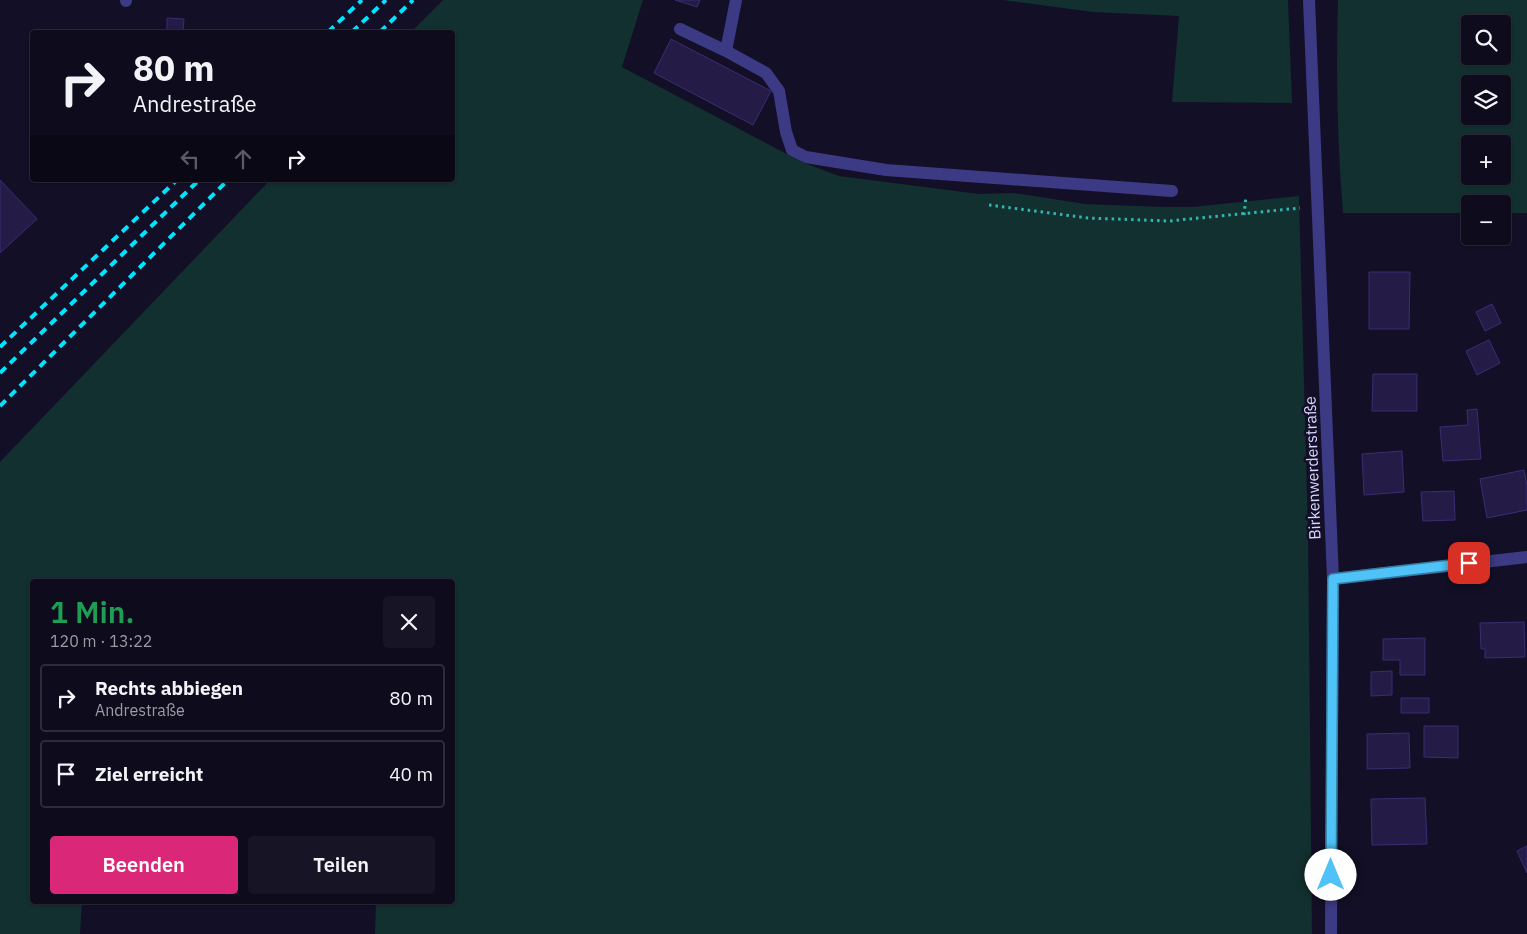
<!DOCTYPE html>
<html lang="de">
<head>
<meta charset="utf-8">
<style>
  :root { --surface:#0e0b1c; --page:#171425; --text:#f1f3f6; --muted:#9b9ba3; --line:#2e2b3b; --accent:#db2777 }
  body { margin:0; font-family:"IBM Plex Sans",sans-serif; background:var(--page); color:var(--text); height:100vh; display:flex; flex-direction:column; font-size:19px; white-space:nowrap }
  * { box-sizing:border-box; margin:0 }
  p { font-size:16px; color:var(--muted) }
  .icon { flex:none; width:28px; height:28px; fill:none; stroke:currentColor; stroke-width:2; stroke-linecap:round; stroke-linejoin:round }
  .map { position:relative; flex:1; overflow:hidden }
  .panel { position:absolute; left:30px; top:579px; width:425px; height:325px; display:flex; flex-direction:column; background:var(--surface); border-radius:5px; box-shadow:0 1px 4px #0004,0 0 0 1px var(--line) }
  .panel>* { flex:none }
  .top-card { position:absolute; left:30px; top:30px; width:425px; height:152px; border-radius:5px; box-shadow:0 1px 4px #0004,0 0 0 1px var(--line); background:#0e0b1c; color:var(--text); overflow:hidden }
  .fabs { position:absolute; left:1461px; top:15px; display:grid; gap:10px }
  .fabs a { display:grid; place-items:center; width:50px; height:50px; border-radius:5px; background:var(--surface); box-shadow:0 1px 4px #0004,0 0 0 1px var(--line); font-size:25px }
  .pin { position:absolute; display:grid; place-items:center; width:42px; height:42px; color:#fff; margin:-21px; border-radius:10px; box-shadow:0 2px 8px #0006 }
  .me { position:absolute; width:55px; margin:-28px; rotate:0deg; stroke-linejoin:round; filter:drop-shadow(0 0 4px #0008) }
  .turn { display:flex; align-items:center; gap:18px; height:105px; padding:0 20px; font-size:22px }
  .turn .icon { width:65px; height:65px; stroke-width:2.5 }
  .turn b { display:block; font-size:35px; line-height:42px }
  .lanes { display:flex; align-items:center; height:48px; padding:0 20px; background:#0003; justify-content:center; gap:25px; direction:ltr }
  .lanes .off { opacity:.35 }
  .round { display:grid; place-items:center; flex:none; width:52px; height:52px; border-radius:5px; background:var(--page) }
  .overview { display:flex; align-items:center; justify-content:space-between; height:85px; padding:0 20px }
  h1 { font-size:30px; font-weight:600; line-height:38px; color:#1e9e55 }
  .action { display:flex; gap:10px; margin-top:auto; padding:10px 20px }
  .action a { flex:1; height:58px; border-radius:5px; background:var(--accent); color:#fff; font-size:20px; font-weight:600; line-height:58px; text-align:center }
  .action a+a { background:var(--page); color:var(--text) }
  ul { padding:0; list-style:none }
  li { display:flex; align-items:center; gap:15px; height:68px; margin:0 10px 8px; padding:0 10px; border:2px solid var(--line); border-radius:5px }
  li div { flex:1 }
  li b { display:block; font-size:19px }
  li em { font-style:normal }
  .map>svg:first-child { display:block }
  .green { fill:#12302f; fill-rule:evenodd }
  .building { fill:#241b47; stroke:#3b2d73 }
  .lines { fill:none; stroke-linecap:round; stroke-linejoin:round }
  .path { stroke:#2fb8b0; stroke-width:3; stroke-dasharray:2.5 4; stroke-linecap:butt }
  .lane { stroke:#3d3a85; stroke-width:12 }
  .street { stroke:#3d3a85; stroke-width:12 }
  .rail { stroke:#00e5ff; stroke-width:4; stroke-dasharray:8 6; stroke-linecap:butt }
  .route-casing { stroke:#337fa1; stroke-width:12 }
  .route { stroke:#4fc3f7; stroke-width:9 }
  .labels { text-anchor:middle; stroke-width:5; stroke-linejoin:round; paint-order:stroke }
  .street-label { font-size:16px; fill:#d9d4ff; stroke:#130f26 }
</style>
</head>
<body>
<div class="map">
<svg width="1527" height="934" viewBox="0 0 1527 934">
  <rect width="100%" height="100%" fill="#130f26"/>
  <path class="green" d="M 443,0 L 643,0 L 622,67 L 802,162 L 839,176 L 979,194 L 1014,193 L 1085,204 L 1164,207 L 1192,207 L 1299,196 L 1308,532 L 1312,934 L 375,934 L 376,901 L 452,901 L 452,581 L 32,581 L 32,901 L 82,901 L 80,934 L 0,934 L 0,462 L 270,180 L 452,180 L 452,32 L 411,32 Z
    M 1002,0 L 1288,0 L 1292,103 L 1172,102 L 1179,16 L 1093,12 Z
    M 1338,0 L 1527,0 L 1527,213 L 1503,213 L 1502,204 L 1470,204 L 1470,213 L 1343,213 C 1337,142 1336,71 1338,0 ZM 1470,24 L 1502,24 L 1502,56 L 1470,56 ZM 1470,84 L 1502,84 L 1502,116 L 1470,116 ZM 1470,144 L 1502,144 L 1502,176 L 1470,176 Z"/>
  <path class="building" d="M 675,0 L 700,0 L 697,7 Z
    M 167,18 L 184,19 L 183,32 L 167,32 Z
    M 671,39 L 771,91 L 753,125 L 654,73 Z
    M 0,180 L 37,219 L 0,253 Z
    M 1369,272 L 1410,272 L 1409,329 L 1369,329 Z
    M 1492,304 L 1501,323 L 1485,331 L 1476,312 Z
    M 1489,340 L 1500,363 L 1477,375 L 1466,351 Z
    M 1373,374 L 1417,374 L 1417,411 L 1372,411 Z
    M 1477,409 L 1481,459 L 1443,461 L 1440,427 L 1468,425 L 1467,410 Z
    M 1402,451 L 1404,492 L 1364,495 L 1362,454 Z
    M 1524,470 L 1527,485 L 1527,510 L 1487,518 L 1480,479 Z
    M 1454,491 L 1455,520 L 1423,521 L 1421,492 Z
    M 1524,622 L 1525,657 L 1485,658 L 1485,649 L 1481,649 L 1480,623 Z
    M 1425,638 L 1425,675 L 1400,675 L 1400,660 L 1383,660 L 1383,639 Z
    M 1392,671 L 1392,695 L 1371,696 L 1371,672 Z
    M 1401,698 L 1429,698 L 1429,713 L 1401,713 Z
    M 1424,726 L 1458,726 L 1458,758 L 1424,757 Z
    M 1409,733 L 1410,768 L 1367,769 L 1367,734 Z
    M 1425,798 L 1427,844 L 1372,845 L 1371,799 Z
    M 1527,846 L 1527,873 L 1517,851 Z"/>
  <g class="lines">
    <path class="path" d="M 989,205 L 1088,218 L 1169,221 L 1300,208
      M 1244,215 L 1246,196"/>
    <path class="lane" d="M 126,1 L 126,0
      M 680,29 L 726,51 L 766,73 L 779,91 L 786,132 L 792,150 L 806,157 L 886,170 L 1172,191
      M 726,51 L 736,0"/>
    <path class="street" d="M 1309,0 L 1333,579 L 1331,934
      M 1333,579 L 1527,557"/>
    <path class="rail" d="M 328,32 L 362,0
      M 352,32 L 386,0
      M 380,32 L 413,0
      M 0,347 L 177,180
      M 0,373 L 199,180
      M 0,406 L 228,180"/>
  </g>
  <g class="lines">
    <g class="route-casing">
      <path id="route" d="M 1331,875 L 1333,579 L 1469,563"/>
    </g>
    <use href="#route" class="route"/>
  </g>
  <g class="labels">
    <g class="street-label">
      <text transform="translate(1312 468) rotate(-92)" y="6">Birkenwerderstraße</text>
    </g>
  </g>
</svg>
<div class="fabs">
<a><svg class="icon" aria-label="search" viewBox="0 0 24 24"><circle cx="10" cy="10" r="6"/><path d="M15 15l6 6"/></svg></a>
<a><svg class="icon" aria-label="layers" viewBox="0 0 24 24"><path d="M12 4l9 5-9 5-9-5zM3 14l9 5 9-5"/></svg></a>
<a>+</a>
<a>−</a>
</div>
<div class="pin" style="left:1469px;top:563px;background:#d93025"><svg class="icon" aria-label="arrive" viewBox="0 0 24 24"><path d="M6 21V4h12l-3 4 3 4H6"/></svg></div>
<svg class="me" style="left:1331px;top:875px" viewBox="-20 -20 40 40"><circle r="19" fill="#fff"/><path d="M0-13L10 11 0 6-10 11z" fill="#4fc3f7"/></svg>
<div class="top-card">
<div class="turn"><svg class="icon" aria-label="right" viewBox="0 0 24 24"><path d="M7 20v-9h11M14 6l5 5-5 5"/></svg><div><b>80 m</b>Andrestraße</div></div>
<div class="lanes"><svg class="icon off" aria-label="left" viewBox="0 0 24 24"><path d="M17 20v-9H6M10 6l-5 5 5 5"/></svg><svg class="icon off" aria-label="ahead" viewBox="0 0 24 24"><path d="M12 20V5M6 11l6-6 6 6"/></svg><svg class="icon" aria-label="right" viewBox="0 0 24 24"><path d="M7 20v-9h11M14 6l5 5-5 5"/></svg></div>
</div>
<section class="panel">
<div class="overview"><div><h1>1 Min.</h1><p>120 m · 13:22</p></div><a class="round"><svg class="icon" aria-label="close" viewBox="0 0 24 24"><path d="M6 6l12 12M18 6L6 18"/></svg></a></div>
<ul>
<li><svg class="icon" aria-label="right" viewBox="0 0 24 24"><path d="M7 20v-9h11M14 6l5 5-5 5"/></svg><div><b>Rechts abbiegen</b><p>Andrestraße</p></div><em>80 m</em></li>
<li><svg class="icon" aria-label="arrive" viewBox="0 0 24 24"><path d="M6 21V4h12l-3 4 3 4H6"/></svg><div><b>Ziel erreicht</b></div><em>40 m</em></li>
</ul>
<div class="action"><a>Beenden</a><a>Teilen</a></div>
</section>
</div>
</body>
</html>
